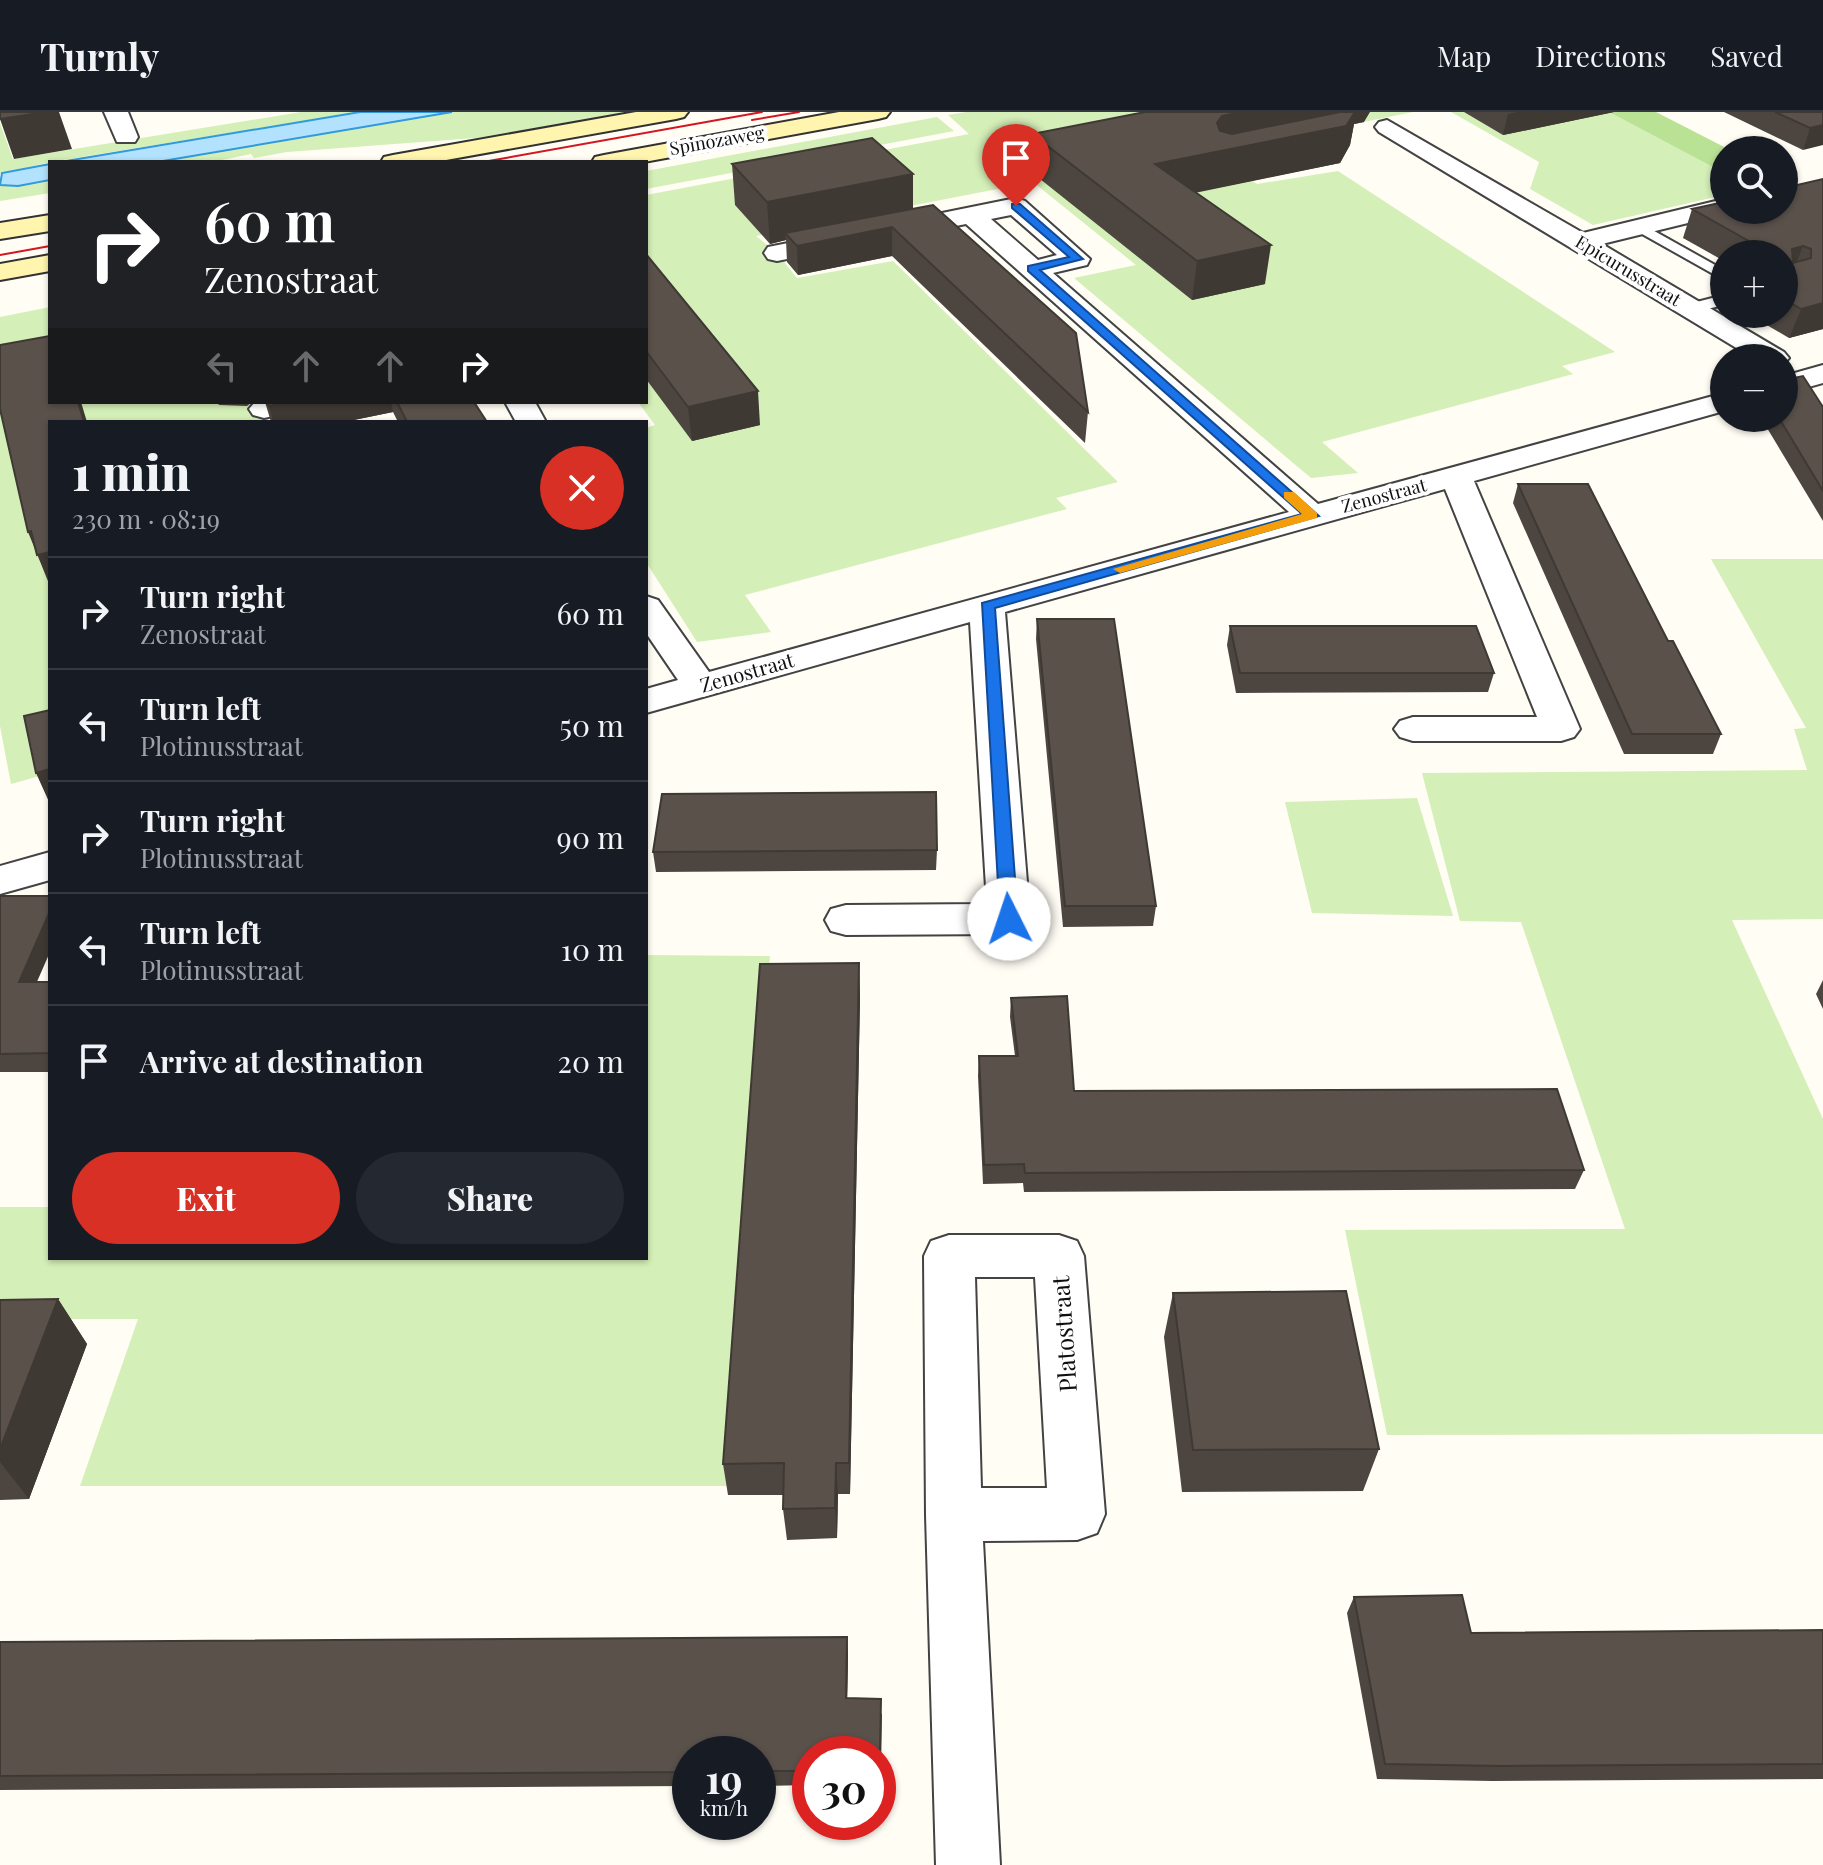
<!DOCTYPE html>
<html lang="en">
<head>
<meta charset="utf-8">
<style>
  :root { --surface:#171b24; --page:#242831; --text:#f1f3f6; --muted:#9ea1a6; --line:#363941; --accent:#d93025 }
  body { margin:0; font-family:"Playfair Display",serif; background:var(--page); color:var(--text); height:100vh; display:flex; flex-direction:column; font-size:30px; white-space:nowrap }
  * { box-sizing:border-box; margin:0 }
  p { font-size:26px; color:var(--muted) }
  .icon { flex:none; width:44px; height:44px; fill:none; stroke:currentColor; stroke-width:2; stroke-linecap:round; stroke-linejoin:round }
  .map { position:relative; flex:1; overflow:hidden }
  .panel { position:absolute; left:48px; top:308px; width:600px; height:840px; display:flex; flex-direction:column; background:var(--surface); border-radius:0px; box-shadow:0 2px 6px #0004 }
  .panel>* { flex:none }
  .top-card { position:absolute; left:48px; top:48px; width:600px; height:244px; border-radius:0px; box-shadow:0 2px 6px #0004; background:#202124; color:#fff; overflow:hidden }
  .buttons { position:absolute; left:1710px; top:24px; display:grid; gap:16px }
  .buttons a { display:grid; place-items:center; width:88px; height:88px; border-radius:50%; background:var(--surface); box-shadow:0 2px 6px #0004; font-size:40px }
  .speed { position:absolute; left:672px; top:1624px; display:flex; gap:16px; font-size:40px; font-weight:700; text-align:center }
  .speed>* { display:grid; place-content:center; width:104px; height:104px; border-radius:50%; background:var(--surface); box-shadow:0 2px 6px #0004; line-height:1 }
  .speed small { font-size:20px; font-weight:400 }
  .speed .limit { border:12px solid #d22; background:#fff; color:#111 }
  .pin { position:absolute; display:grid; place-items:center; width:68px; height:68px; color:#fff; margin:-82px -34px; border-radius:50% 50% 50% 0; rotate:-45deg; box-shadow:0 0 8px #0007 }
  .pin .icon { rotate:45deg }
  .me { position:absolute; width:88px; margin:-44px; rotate:356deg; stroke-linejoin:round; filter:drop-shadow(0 0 6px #0008) }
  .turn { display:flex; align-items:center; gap:28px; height:168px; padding:0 24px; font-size:36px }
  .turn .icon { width:104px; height:104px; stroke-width:2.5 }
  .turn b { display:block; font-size:56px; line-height:68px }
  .lanes { display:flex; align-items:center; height:76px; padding:0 24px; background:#0003; justify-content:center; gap:40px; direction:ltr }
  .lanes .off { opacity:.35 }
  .round { display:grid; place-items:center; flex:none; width:84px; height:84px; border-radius:42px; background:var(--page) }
  .summary { display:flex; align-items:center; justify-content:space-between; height:136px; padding:0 24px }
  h1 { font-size:48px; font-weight:800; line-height:60px }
  .action { display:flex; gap:16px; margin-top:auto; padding:16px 24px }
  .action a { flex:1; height:92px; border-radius:48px; background:var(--accent); color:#fff; font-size:32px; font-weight:800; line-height:92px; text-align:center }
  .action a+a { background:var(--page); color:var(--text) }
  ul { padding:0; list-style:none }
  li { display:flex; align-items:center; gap:24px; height:112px; padding:0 24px; border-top:2px solid var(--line) }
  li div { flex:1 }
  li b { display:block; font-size:30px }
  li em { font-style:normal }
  header { display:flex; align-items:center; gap:48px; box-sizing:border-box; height:112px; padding:0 40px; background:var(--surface); border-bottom:2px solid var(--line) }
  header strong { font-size:38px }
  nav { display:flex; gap:44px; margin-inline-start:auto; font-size:28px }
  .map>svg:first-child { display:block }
  .green { fill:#d5efb8 }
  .forest { fill:#b9e295 }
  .water { fill:#b2e2fd; stroke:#309adc; stroke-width:2 }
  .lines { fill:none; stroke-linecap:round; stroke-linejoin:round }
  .lane-casing { stroke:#434343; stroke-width:4 }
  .street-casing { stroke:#434343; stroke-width:4 }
  .secondary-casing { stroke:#323232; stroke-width:4 }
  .lane { fill:#fff; fill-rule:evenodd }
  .street { fill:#fff; fill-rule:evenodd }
  .secondary { fill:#fff5af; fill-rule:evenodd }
  .tram { stroke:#d21723; stroke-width:2 }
  .wall { fill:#4d4640 }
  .shaded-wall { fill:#3f3934 }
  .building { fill:#5a514b; stroke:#3f3934; stroke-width:2; fill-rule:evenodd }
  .route { fill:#1a73e8; stroke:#114b97; stroke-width:2 }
  .slow { fill:#f59e0b }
  .labels { text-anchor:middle; stroke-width:8; stroke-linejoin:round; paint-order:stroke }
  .far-street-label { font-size:18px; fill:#101010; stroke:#fff }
  .street-label { font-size:20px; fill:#101010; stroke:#fff }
  .near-street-label { font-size:24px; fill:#101010; stroke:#fff }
</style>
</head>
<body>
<header>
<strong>Turnly</strong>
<nav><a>Map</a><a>Directions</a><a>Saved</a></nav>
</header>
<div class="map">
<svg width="1823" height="1753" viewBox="0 0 1823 1753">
  <rect width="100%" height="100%" fill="#fffdf4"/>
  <path class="green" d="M 301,0 L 360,0 L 50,50 L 0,62 L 0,11 L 13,47 Z
    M 452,0 L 640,0 L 502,24 L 287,40 L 254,46 L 251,42 L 222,48 L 222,50 L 157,50 Z
    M 966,0 L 1413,0 L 1210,41 L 1257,72 L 1338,59 L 1615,240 L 1562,254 L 1573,262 L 1322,330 L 1358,361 L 1311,366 L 1074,166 L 1136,153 L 1033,70 L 756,124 L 777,141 L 797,166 L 893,149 L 1118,370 L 1056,386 L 1067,397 L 745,483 L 771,520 L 697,530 L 646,450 L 646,316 L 655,313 L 638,290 L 646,290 L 646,83 L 969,22 L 948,3 Z
    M 1451,0 L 1609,0 L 1724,61 L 1724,83 L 1593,113 L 1530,77 L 1539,50 Z
    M 937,5 L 954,19 L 646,77 L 646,59 Z
    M 50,68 L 50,81 L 0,89 L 0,73 L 18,74 Z
    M 50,195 L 50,240 L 0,251 L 0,205 Z
    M 0,258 L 50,290 L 261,290 L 269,310 L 50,310 L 50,661 L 11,672 L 0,614 Z
    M 1711,447 L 1823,447 L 1823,807 L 1732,808 L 1823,1007 L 1823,1322 L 1387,1323 L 1345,1118 L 1625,1117 L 1521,810 L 1460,809 L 1422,661 L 1807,658 L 1794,617 L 1806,616 Z
    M 1417,686 L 1453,804 L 1312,801 L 1285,690 Z
    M 646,843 L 770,844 L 728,1374 L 80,1374 L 138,1207 L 0,1207 L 0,1095 L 50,1095 L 50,1146 L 646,1146 Z"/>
  <path class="forest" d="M 1609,0 L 1656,0 L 1730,38 L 1724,38 L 1724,61 Z"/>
  <path class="water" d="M 360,0 L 452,0 L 157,50 L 60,50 Z
    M 50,52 L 50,68 L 18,74 L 0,73 L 2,61 Z"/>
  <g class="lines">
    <g class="lane-casing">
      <path id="lane" d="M 1640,111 L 1724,158 L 1724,168 L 1635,118 L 1633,115 Z
        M 1724,183 L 1724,193 L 1690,201 L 1682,196 L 1685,193 Z"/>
    </g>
    <g class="street-casing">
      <path id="street" d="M 104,0 L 128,0 L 138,25 L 135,30 L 117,30 Z
        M 1387,8 L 1583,121 L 1724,87 L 1724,98 L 1735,98 L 1733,100 L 1602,132 L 1784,240 L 1789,246 L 1784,252 L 1784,246 L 1753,246 L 1379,20 L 1375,15 L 1379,10 Z
        M 1016,86 L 1025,89 L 1090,147 L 1087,153 L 1053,161 L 1318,392 L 1724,281 L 1724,299 L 1474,369 L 1580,617 L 1574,625 L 1561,629 L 1413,629 L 1400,625 L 1394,617 L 1400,609 L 1413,605 L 1537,605 L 1445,377 L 1005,500 L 1030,807 L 1024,818 L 1009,822 L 846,823 L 831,819 L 825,808 L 831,797 L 846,793 L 987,792 L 970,510 L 646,601 L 646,577 L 678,568 L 646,521 L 646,484 L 658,488 L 709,560 L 1289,400 L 966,112 L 951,115 L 942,113 L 938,107 L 942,101 ZM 1011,103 L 1057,143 L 1038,148 L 991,107 Z
        M 844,120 L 853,122 L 857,128 L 853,134 L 777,149 L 768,147 L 764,141 L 768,135 Z
        M 1823,253 L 1823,271 L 1784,282 L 1784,264 Z
        M 313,290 L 309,296 L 264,306 L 253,303 L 249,297 L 255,290 Z
        M 505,290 L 535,290 L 546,310 L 516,310 Z
        M 50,740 L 50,768 L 0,782 L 0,754 Z
        M 949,1123 L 1059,1123 L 1077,1129 L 1084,1144 L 1105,1402 L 1097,1421 L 1077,1428 L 983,1429 L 1000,1753 L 936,1753 L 926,1403 L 924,1144 L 931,1129 ZM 975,1165 L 1035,1165 L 1047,1376 L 981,1376 Z"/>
    </g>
    <g class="secondary-casing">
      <path id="secondary" d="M 636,0 L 688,0 L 684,5 L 676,7 L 435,50 L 381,50 L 384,45 L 393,43 Z
        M 839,0 L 890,0 L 886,5 L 878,7 L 644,50 L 592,50 L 595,45 L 604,43 Z
        M 50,103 L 50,119 L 0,127 L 0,111 Z
        M 50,143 L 50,159 L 0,168 L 0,152 Z"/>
    </g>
    <use href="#lane" class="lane"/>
    <use href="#street" class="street"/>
    <use href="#secondary" class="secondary"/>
    <path class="tram" d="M 752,8 L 799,0
      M 483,50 L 762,0
      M 0,143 L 50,134"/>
  </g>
  <path class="wall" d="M 1464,0 L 1614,0 L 1503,23 Z
    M 1724,0 L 1823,0 L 1803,38 Z
    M 1364,10 L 1354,12 L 1350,33 L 1340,51 L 1196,80 L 1265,172 L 1192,188 L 1030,59 L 1032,22 Z
    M 732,52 L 913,97 L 1088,300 L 1085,331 L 892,144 L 798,163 L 787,150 L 786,128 L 770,132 L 735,93 Z
    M 1823,67 L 1823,217 L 1789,226 L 1748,202 L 1784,202 L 1784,142 L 1724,142 L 1724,149 L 1683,126 L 1692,97 Z
    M 646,142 L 760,313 L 692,329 L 646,267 Z
    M 1789,267 L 1823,295 L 1823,409 L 1761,306 L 1784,306 Z
    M 217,290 L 252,290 L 247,294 L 219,293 Z
    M 265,290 L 474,290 L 487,310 L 398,310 L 393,300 L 344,310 L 271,310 Z
    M 1518,372 L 1668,529 L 1721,622 L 1713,642 L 1624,642 L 1513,391 Z
    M 1037,507 L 1156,794 L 1153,814 L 1063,815 L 1036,527 Z
    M 1230,514 L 1494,561 L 1488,580 L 1236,581 L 1227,533 Z
    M 937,738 L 936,758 L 656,760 L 653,740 Z
    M 0,784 L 37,870 L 50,870 L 50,960 L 0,960 Z
    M 859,851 L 860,887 L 850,1382 L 838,1382 L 837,1426 L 787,1428 L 783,1397 L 784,1383 L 728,1383 L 723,1352 Z
    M 1823,868 L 1823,897 L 1816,882 Z
    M 1011,886 L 1074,979 L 1584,1058 L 1575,1077 L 1024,1080 L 1023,1071 L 983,1072 L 978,964 L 979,944 L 1015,944 L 1010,905 Z
    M 1173,1181 L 1379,1337 L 1363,1379 L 1182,1380 L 1164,1225 Z
    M 58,1187 L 87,1232 L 29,1387 L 0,1388 L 0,1188 Z
    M 1354,1485 L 1471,1521 L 1823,1518 L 1823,1667 L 1492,1669 L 1377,1667 L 1347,1501 Z
    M 847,1525 L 848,1541 L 847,1586 L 882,1602 L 881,1655 L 878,1655 L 878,1642 L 810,1642 L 810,1673 L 758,1674 L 758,1642 L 690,1642 L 690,1674 L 0,1678 L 0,1530 Z"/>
  <path class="shaded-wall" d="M 46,0 L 59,0 L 72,37 L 14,47 L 0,7 Z
    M 1243,0 L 1370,0 L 1364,10 L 1354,12 L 1350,33 L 1340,51 L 1151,90 L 1155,52 L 1217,11 L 1222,4 Z
    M 1517,0 L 1614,0 L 1503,23 L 1508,2 Z
    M 1823,13 L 1823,33 L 1803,38 L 1810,16 Z
    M 913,62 L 913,103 L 785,121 L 786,128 L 770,132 L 767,90 Z
    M 892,115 L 892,144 L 798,163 L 797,134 Z
    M 1271,133 L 1265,172 L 1192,188 L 1197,149 Z
    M 1803,134 L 1792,162 L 1791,152 L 1792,137 Z
    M 1823,191 L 1823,217 L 1789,226 L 1801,197 Z
    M 758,279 L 760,313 L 692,329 L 688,295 Z
    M 78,290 L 81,290 L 87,310 L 84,310 Z
    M 289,290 L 391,290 L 393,300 L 344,310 L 273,310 L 269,294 Z
    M 31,419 L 50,440 L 50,474 L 28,420 Z
    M 50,657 L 50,692 L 36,661 Z
    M 50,799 L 50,840 L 29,888 L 19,870 Z
    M 859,851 L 860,887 L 850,1382 L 849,1351 Z
    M 58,1187 L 87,1232 L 29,1387 L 0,1350 L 0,1337 Z
    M 836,1351 L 838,1382 L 837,1426 L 835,1396 Z
    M 847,1525 L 848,1541 L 847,1601 L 846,1586 Z"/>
  <path class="building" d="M 0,0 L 46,0 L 0,7 Z
    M 1145,0 L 1243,0 L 1222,4 L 1217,11 L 1220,19 L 1232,22 L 1340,0 L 1355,0 L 1346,14 L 1155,52 L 1271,133 L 1197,149 L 1032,22 Z
    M 1775,0 L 1823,0 L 1823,13 L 1810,16 Z
    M 872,26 L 913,62 L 767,90 L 732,52 Z
    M 1823,67 L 1823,191 L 1801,197 L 1784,187 L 1784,154 L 1791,152 L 1784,148 L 1784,142 L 1772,142 L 1692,97 L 1724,90 L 1724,98 L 1784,98 L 1784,76 ZM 1803,134 L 1811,137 L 1811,146 L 1793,151 L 1792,137 Z
    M 933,93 L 1076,221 L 1088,300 L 892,115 L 797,134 L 785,121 Z
    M 646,142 L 758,279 L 688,295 L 646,239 Z
    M 50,224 L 50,290 L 78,290 L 84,310 L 50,310 L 50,440 L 37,443 L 31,419 L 28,420 L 0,297 L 0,233 Z
    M 1788,258 L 1789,267 L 1803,264 L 1823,295 L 1823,379 L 1779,306 L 1784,306 L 1784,260 Z
    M 267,290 L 289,290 L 269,294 Z
    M 397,290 L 474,290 L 487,310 L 407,310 Z
    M 1518,372 L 1588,372 L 1668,529 L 1673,529 L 1721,622 L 1632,622 Z
    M 1037,507 L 1114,507 L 1156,794 L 1065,794 Z
    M 1230,514 L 1476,514 L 1494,561 L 1240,561 Z
    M 50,598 L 50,657 L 36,661 L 24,604 Z
    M 936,680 L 937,738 L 653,740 L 662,682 Z
    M 0,784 L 50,784 L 50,799 L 19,870 L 50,870 L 50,941 L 0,942 Z
    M 859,851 L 849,1351 L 836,1351 L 835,1396 L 783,1397 L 784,1351 L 723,1352 L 760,852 Z
    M 1067,884 L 1074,979 L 1557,977 L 1584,1058 L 1025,1061 L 1024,1052 L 984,1053 L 979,944 L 1018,944 L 1011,886 Z
    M 1346,1179 L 1379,1337 L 1193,1338 L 1173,1181 Z
    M 58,1187 L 0,1337 L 0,1188 Z
    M 1462,1483 L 1471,1521 L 1823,1518 L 1823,1652 L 1502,1654 L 1385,1652 L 1354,1485 Z
    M 847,1525 L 846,1586 L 881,1587 L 880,1640 L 844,1640 L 844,1642 L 810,1642 L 810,1659 L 758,1659 L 758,1642 L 690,1642 L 690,1660 L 0,1664 L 0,1530 Z"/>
  <path class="route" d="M 1012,92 L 1020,92 L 1083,147 L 1040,158 L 1319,404 L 995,496 L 1018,807 L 1009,814 L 1000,807 L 982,491 L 1302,402 L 1028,159 L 1028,154 L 1069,145 L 1012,96 Z"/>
  <path class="slow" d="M 1284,380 L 1294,380 L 1317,401 L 1317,406 L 1120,461 L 1113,457 L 1302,402 L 1284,386 Z"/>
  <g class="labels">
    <g class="far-street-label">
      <text transform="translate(717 29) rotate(-10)" y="6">Spinozaweg</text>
      <text transform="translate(1628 159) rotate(31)" y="6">Epicurusstraat</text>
      <text transform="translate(1384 384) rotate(-15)" y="6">Zenostraat</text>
    </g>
    <g class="street-label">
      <text transform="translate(747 561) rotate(-16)" y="7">Zenostraat</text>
    </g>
    <g class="near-street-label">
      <text transform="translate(1065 1222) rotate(-94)" y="8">Platostraat</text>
    </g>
  </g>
</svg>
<div class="buttons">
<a><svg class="icon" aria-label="search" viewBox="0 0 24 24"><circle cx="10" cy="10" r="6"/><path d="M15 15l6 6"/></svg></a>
<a>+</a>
<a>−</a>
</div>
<div class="speed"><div>19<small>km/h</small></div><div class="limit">30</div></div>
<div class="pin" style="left:1016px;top:94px;background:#d93025"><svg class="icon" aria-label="arrive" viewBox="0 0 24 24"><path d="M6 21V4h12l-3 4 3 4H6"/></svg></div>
<svg class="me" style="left:1009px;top:807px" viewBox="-20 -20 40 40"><circle r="19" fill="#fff"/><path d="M0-13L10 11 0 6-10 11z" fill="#1a73e8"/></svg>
<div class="top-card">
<div class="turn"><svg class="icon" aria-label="right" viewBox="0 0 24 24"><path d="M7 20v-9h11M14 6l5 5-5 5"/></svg><div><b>60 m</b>Zenostraat</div></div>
<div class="lanes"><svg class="icon off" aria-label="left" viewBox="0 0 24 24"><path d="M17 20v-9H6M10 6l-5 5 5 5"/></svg><svg class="icon off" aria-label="ahead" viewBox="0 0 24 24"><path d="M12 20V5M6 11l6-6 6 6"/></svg><svg class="icon off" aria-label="ahead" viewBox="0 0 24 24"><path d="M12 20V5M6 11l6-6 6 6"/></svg><svg class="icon" aria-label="right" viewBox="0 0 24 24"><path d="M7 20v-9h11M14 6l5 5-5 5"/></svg></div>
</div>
<section class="panel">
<div class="summary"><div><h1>1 min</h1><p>230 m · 08:19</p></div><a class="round" style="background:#d93025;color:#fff"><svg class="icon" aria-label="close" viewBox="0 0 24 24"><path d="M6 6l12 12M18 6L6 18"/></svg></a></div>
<ul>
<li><svg class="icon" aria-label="right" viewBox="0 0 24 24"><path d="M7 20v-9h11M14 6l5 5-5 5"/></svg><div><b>Turn right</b><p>Zenostraat</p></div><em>60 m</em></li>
<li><svg class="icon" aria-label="left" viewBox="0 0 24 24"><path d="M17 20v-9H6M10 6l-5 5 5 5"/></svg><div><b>Turn left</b><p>Plotinusstraat</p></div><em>50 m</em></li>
<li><svg class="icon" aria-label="right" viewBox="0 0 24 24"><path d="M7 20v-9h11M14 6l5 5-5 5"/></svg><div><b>Turn right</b><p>Plotinusstraat</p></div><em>90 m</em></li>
<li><svg class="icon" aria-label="left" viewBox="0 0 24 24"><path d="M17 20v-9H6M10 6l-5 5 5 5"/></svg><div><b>Turn left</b><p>Plotinusstraat</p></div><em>10 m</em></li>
<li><svg class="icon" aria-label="arrive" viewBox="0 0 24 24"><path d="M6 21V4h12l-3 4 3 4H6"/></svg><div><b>Arrive at destination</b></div><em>20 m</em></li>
</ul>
<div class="action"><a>Exit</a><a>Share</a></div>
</section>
</div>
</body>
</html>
